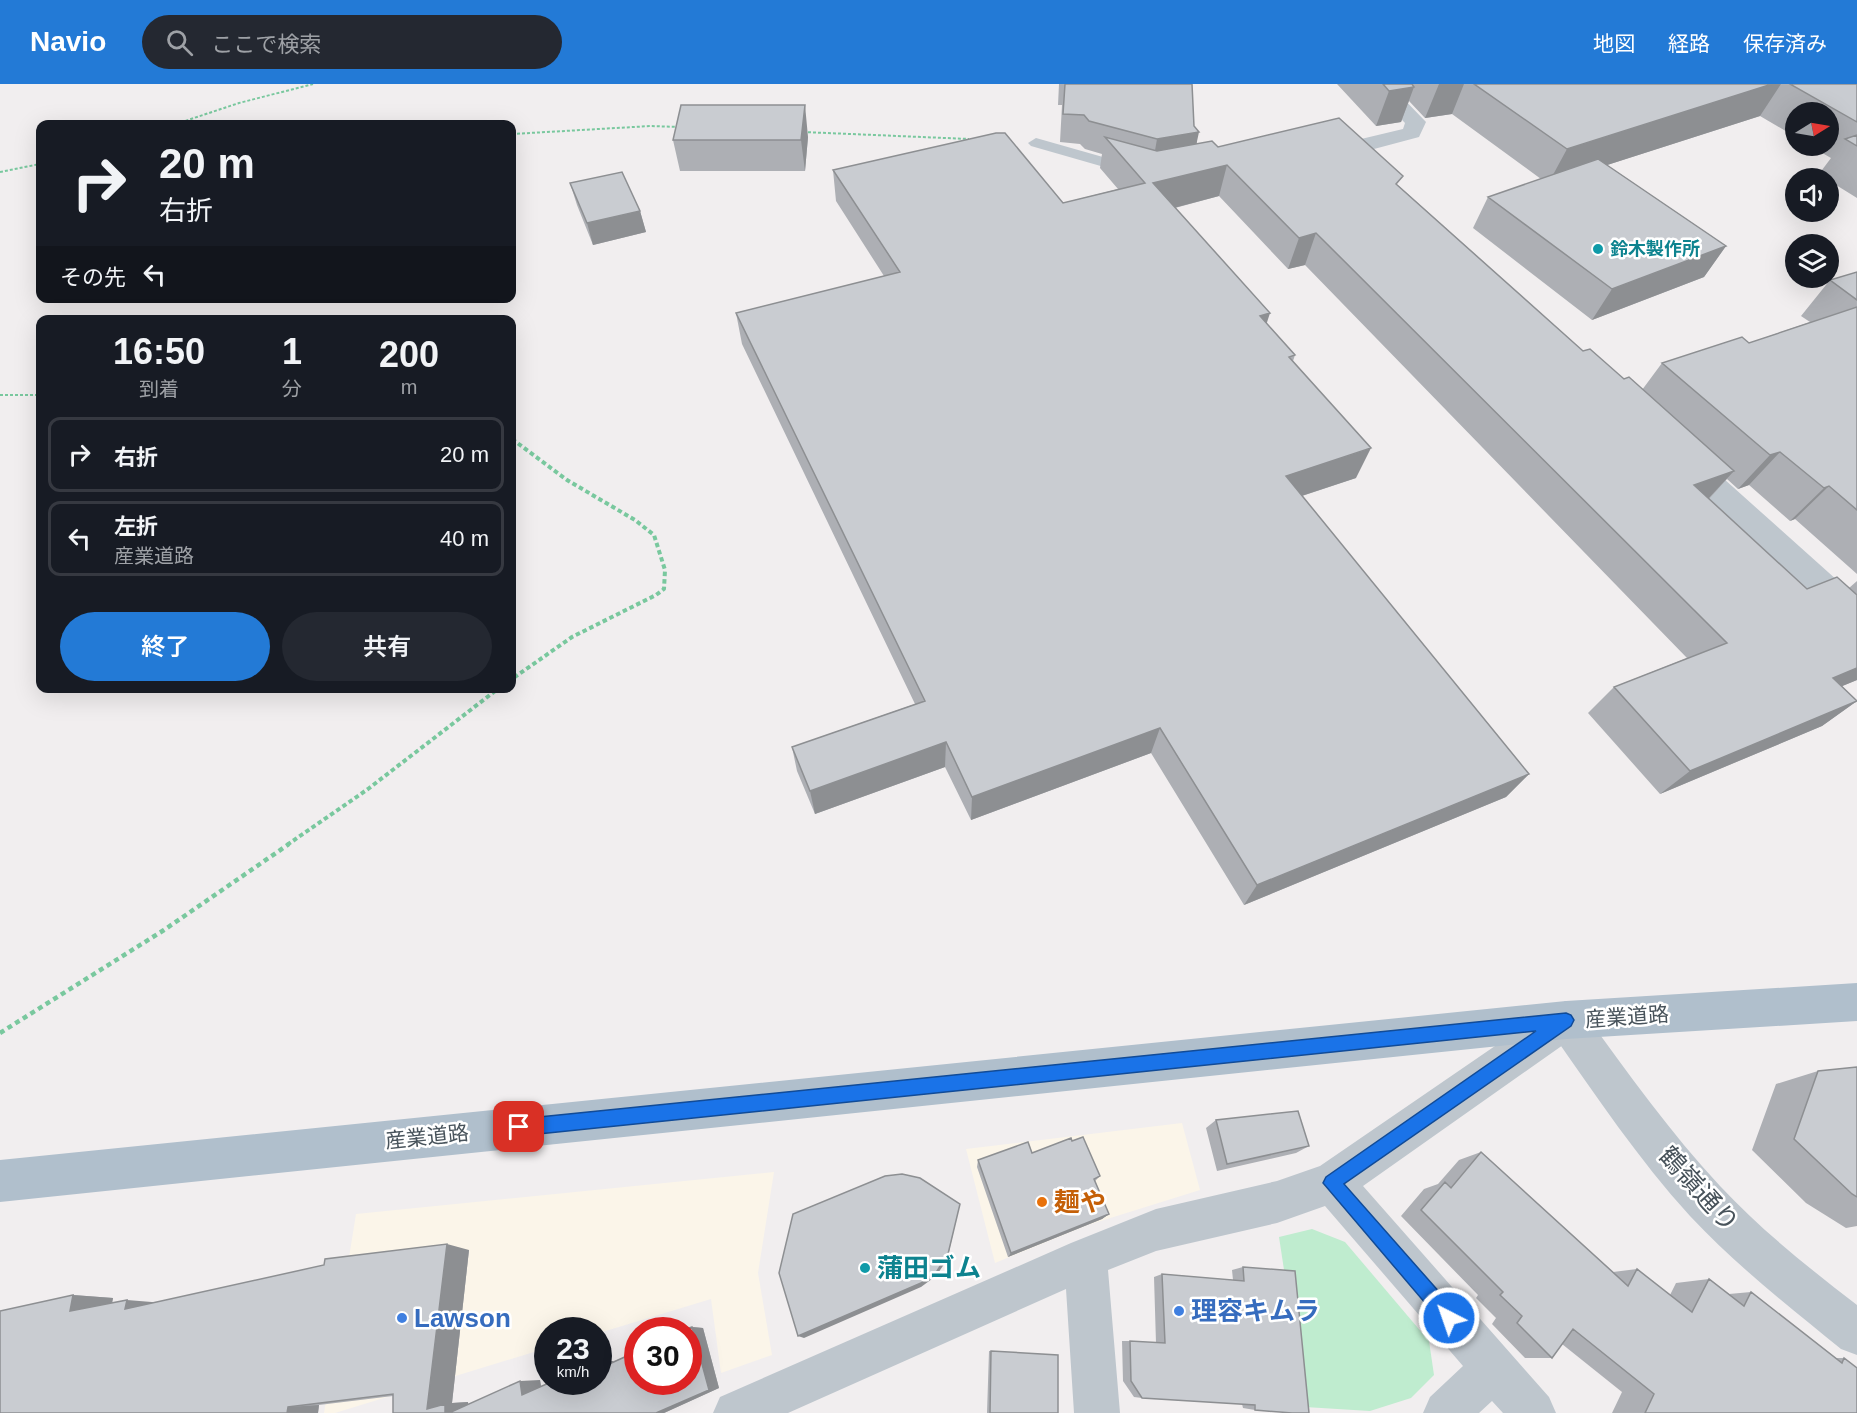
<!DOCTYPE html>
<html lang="ja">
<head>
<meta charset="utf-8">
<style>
  :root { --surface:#171b24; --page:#242831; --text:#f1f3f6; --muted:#9ea1a6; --line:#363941; --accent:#237ad6 }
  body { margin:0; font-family:Helvetica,"Noto Sans JP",sans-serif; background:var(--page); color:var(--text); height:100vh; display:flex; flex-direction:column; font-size:22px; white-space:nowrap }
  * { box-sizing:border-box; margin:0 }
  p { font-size:20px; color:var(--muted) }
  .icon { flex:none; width:33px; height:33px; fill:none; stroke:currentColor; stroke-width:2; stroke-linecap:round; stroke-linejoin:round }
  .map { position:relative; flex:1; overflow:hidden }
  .panel { position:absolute; left:36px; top:231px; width:480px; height:378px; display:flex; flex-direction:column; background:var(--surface); border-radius:12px; box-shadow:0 6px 24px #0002 }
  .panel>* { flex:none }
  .guide { position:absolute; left:36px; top:36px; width:480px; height:183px; border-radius:12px; box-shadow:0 6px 24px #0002; background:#171b24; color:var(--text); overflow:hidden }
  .needle { width:39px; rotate:79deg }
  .buttons { position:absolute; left:1785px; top:18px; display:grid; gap:12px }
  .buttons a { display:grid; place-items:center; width:54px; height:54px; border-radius:50%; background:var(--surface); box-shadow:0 6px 24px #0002; font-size:30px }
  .speed { position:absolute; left:534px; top:1233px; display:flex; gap:12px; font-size:30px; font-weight:700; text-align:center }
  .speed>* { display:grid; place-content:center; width:78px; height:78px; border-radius:50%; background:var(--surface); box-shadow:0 6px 24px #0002; line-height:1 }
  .speed small { font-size:15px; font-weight:400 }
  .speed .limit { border:9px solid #d22; background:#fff; color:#111 }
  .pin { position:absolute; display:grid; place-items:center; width:51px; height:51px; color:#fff; margin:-26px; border-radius:12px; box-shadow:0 3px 9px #0006 }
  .me { position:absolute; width:66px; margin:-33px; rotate:319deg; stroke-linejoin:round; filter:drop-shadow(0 0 4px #0008) }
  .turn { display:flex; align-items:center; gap:21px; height:126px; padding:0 24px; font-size:27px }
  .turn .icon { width:78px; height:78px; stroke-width:2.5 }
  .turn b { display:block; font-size:42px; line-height:51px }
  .then { display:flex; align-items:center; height:57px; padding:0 24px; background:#0003; gap:12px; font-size:22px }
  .eta { display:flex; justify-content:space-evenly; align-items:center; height:102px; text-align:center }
  .eta b { font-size:36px; font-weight:600; line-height:42px }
  .action { display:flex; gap:12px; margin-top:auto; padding:12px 24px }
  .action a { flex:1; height:69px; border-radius:36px; background:var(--accent); color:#fff; font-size:24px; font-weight:600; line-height:69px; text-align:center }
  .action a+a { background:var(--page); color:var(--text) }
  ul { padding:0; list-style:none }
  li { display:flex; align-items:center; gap:18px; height:75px; margin:0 12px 9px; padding:0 12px; border:3px solid var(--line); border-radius:12px }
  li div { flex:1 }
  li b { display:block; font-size:22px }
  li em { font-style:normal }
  header { display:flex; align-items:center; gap:36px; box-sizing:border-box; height:84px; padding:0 30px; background:var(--accent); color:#fff }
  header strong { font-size:28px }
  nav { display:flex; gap:33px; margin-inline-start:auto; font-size:21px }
  .search { width:420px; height:54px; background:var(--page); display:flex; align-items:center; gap:15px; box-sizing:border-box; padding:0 21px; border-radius:33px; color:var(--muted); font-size:22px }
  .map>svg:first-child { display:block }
  .commercial { fill:#fbf5e9 }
  .green { fill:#bfeccf }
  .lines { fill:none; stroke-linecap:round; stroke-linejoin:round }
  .path-far2 { stroke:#79c89e; stroke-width:2; stroke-dasharray:3 2; stroke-linecap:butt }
  .path-far1 { stroke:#79c89e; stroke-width:4; stroke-dasharray:4.5 3; stroke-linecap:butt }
  .path { stroke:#79c89e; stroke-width:4.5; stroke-dasharray:5 4; stroke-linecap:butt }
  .service { fill:#bec6cd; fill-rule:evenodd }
  .minor { fill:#bec6cd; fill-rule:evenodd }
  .tertiary { fill:#bec6cd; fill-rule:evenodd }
  .primary { fill:#b0bfcc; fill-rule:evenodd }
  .wall { fill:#adafb4 }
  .shaded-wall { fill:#8d8f92 }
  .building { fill:#c9ccd1; stroke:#8d8f92; stroke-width:1.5 }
  .route { fill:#1a73e8; stroke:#114b97; stroke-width:1.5 }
  .culture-dot { fill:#0f9aa8; stroke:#fff; stroke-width:2 }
  .food-dot { fill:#e8710a; stroke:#fff; stroke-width:2 }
  .shop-dot { fill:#3f7fe0; stroke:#fff; stroke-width:2 }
  .labels { text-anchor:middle; stroke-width:5; stroke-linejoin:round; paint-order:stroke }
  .far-culture-label { font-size:18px; font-weight:bold; fill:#0d838f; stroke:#fff; text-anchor:start }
  .street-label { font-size:21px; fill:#48535b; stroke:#fff }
  .near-street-label { font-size:26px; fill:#48535b; stroke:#fff }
  .near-food-label { font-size:26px; font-weight:bold; fill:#c56008; stroke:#fff; text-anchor:start }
  .near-culture-label { font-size:26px; font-weight:bold; fill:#0d838f; stroke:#fff; text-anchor:start }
  .near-shop-label { font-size:26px; font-weight:bold; fill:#366cbe; stroke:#fff; text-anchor:start }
</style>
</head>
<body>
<header>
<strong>Navio</strong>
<div class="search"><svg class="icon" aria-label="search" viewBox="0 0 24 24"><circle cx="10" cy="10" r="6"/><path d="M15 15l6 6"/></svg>ここで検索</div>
<nav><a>地図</a><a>経路</a><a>保存済み</a></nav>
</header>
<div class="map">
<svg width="1857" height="1329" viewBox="0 0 1857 1329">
  <rect width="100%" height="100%" fill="#f1eeef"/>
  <path class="commercial" d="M 1182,1039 L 1200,1106 L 1088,1141 L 995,1179 L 966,1065 Z
    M 774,1088 L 758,1189 L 772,1271 L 721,1289 L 711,1215 L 599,1249 L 598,1246 L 548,1246 L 547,1264 L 335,1329 L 324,1329 L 356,1130 Z"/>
  <path class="green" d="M 1312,1145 L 1345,1158 L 1429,1257 L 1434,1291 L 1411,1314 L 1370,1327 L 1305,1323 L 1279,1153 Z"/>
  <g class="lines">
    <path class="path-far2" d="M 176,40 L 239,19 L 313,0
      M 803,48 L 969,55
      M 512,50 L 651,42 L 679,43
      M 0,88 L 40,80
      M 0,311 L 40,311"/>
    <path class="path-far1" d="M 512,355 L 567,396 L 635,436 L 654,451 L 665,486 L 664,505 L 656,511 L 572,553 L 512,595
      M 287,761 L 368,705 L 499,604"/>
    <path class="path" d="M 0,949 L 164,846 L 289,760"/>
    <path class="service" d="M 1036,54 L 1138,83 L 1140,86 L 1132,91 L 1031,62 L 1028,59 Z"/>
    <path class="minor" d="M 1357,0 L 1382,0 L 1397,8 L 1426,38 L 1419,53 L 1359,69 L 1369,79 L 1366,84 C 1351,87 1341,78 1333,66 L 1336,61 L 1403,45 L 1405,39 L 1383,16 Z
      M 1685,366 L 1695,369 L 1857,514 L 1857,544 L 1846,541 L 1675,383 L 1671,376 L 1675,369 Z
      M 1566,917 L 1580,923 L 1585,936 L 1580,949 L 1363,1102 L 1549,1313 L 1556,1329 L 1503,1329 L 1492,1317 L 1479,1329 L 1423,1329 L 1430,1313 L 1463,1282 L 1325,1122 L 1277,1139 L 1156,1167 L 1108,1186 L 1120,1329 L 1074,1329 L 1066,1205 L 788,1329 L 713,1329 L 720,1313 L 1071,1159 L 1156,1125 L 1277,1097 L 1320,1082 L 1552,923 Z"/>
    <path class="tertiary" d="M 1566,917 L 1580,923 C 1624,984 1668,1046 1720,1102 C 1761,1146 1809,1184 1857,1221 L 1857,1271 L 1841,1265 C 1789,1223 1736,1181 1690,1132 C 1639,1076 1596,1012 1552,949 L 1547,936 L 1552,923 Z"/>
    <path class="primary" d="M 1857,899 L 1857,937 L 1566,955 L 0,1118 L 0,1076 L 1566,917 Z"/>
  </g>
  <path class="wall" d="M 1059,0 L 1192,0 L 1194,42 L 1197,60 L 1218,63 L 1399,102 L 1583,267 L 1624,295 L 1642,306 L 1662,279 L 1749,259 L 1810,238 L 1801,232 L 1830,196 L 1857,188 L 1857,490 L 1795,435 L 1790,437 L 1749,401 L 1738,405 L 1727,395 L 1709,415 L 1807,505 L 1849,504 L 1857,497 L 1857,596 L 1842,602 L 1857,617 L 1822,642 L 1660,710 L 1588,629 L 1614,603 L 1687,574 L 1305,181 L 1288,185 L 1219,112 L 1175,124 L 1266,240 L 1295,271 L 1293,277 L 1356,394 L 1302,412 L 1529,690 L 1506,713 L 1244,821 L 1151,669 L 971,736 L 945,683 L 815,730 L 797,687 L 792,663 L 915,620 L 742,260 L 736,229 L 884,192 L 836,117 L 833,86 L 1063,119 L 1118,105 L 1100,84 L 1102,70 L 1085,65 L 1080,60 L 1060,58 L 1062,21 L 1058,21 Z
    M 1337,0 L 1857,0 L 1857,114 L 1828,96 L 1828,94 L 1825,94 L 1819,90 L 1831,74 L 1810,62 L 1828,62 L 1828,28 L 1796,28 L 1796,53 L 1760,32 L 1607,81 L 1726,162 L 1704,193 L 1592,236 L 1473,144 L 1488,113 L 1541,95 L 1452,30 L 1425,34 L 1409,17 L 1401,38 L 1376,42 Z
    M 808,53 L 805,87 L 680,87 L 673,56 Z
    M 570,99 L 640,127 L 646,148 L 593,161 L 577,121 Z
    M 1857,983 L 1857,1142 L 1846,1144 L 1806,1119 L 1752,1066 L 1776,1000 L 1818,987 Z
    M 1216,1036 L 1309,1062 L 1296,1069 L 1217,1087 L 1206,1044 Z
    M 1072,1057 L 1100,1092 L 1095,1097 L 1109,1130 L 1102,1135 L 1008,1173 L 977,1083 L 978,1076 L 1032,1069 Z
    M 1481,1068 L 1613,1188 L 1637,1185 L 1670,1211 L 1676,1199 L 1709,1195 L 1729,1210 L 1751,1208 L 1836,1274 L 1844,1274 L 1857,1329 L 1612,1329 L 1622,1308 L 1562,1260 L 1552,1274 L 1525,1274 L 1492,1240 L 1496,1234 L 1476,1214 L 1478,1211 L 1401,1132 L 1424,1105 L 1438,1100 L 1459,1076 Z
    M 469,1166 L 452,1319 L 468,1318 L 468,1320 L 540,1296 L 541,1302 L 613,1277 L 613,1278 L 692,1243 L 703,1244 L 719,1304 L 664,1329 L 393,1329 L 393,1312 L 319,1321 L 318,1329 L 0,1329 L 73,1211 L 113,1214 L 112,1219 L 158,1218 Z
    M 1243,1183 L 1255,1326 L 1243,1324 L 1242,1320 L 1142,1314 L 1134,1313 L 1123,1297 L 1122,1257 L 1130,1257 L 1156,1259 L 1154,1193 L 1162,1190 L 1233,1196 L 1232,1186 Z
    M 989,1267 L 991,1267 L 1058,1329 L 987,1329 Z"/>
  <path class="shaded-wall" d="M 1439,0 L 1464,0 L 1452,30 L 1425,34 Z
    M 1772,0 L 1781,0 L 1760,32 L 1548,100 L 1567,65 Z
    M 1414,3 L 1401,38 L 1376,42 L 1389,7 Z
    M 805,21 L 808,53 L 805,87 L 801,56 Z
    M 1199,48 L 1193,76 L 1152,84 L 1157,55 Z
    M 1227,81 L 1219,112 L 1147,131 L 1153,99 Z
    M 640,127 L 646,148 L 593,161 L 587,139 Z
    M 1316,149 L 1305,181 L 1288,185 L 1299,154 Z
    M 1726,162 L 1704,193 L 1592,236 L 1612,205 Z
    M 1270,229 L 1260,260 L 1260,232 Z
    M 1371,364 L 1356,394 L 1274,421 L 1286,392 Z
    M 1780,368 L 1749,401 L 1738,405 L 1770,371 Z
    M 1734,387 L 1707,416 L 1694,401 Z
    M 1829,402 L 1795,435 L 1790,437 L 1824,404 Z
    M 1857,584 L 1857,596 L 1799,620 L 1833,594 Z
    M 1857,617 L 1822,642 L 1660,710 L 1690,687 Z
    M 1160,644 L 1151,669 L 971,736 L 972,713 Z
    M 946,658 L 945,683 L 815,730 L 810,707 Z
    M 1529,690 L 1506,713 L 1244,821 L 1257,801 Z
    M 958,1128 L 947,1176 L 936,1192 L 921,1203 L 804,1254 L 798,1252 Z
    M 1109,1130 L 1102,1135 L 1008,1173 L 1011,1169 Z
    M 447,1160 L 469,1166 L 452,1319 L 468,1318 L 469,1328 L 460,1329 L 445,1329 L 427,1325 Z
    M 73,1211 L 113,1214 L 110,1230 L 70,1227 Z
    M 127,1216 L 164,1219 L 125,1225 Z
    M 692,1243 L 703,1244 L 719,1304 L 664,1329 L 656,1329 Z
    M 598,1277 L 613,1277 L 614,1284 L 598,1285 Z
    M 540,1296 L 542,1309 L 522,1311 L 520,1297 Z
    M 319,1321 L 318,1329 L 287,1329 L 288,1323 Z"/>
  <path class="building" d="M 1065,0 L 1192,0 L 1194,42 L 1199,48 L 1157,55 L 1089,37 L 1084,31 L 1063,30 Z
    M 1383,0 L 1412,0 L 1414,3 L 1389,7 Z
    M 1474,0 L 1772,0 L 1567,65 Z
    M 1790,0 L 1857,0 L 1857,38 Z
    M 681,21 L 805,21 L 801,56 L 673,56 Z
    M 1339,34 L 1403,92 L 1396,100 L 1583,267 L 1590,265 L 1624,295 L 1629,293 L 1734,387 L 1694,401 L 1807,505 L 1837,493 L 1857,511 L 1857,584 L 1833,594 L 1857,617 L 1690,687 L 1614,603 L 1727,559 L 1316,149 L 1299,154 L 1227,81 L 1153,99 L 1270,229 L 1260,232 L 1295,271 L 1289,273 L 1371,364 L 1286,392 L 1529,690 L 1257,801 L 1160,644 L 972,713 L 946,658 L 810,707 L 792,663 L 925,617 L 736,229 L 900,188 L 833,86 L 996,49 L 1005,49 L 1063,119 L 1145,99 L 1105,53 L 1157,67 L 1212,57 L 1218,63 Z
    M 1857,51 L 1857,62 L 1845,55 Z
    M 1598,75 L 1726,162 L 1612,205 L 1488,113 Z
    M 622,88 L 640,127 L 587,139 L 570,99 Z
    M 1857,188 L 1857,216 L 1830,196 Z
    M 1857,223 L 1857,426 L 1829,402 L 1824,404 L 1780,368 L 1770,371 L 1662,279 L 1742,253 L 1749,259 Z
    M 1857,983 L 1857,1113 L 1852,1110 L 1794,1055 L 1818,987 Z
    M 1298,1027 L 1309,1062 L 1227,1080 L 1216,1036 Z
    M 1083,1053 L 1100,1092 L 1094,1095 L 1109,1130 L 1011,1169 L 978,1076 L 1028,1058 L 1032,1069 L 1071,1054 L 1072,1057 Z
    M 1481,1068 L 1628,1202 L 1637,1185 L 1692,1228 L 1709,1195 L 1744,1222 L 1751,1208 L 1842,1279 L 1844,1274 L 1857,1284 L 1857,1329 L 1645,1329 L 1654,1310 L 1573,1245 L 1552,1274 L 1517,1239 L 1522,1232 L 1500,1211 L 1503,1208 L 1421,1126 L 1445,1098 L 1451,1104 Z
    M 902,1090 L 920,1094 L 960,1120 L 948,1170 L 937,1187 L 921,1199 L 798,1252 L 779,1189 L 793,1130 L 885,1092 Z
    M 447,1160 L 427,1325 L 445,1320 L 445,1329 L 393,1329 L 393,1310 L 288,1323 L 287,1329 L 0,1329 L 0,1227 L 73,1211 L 70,1227 L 127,1216 L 125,1225 L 324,1181 L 325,1175 Z
    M 1243,1183 L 1295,1187 L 1309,1329 L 1292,1329 L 1255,1326 L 1255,1321 L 1142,1314 L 1131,1297 L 1130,1257 L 1165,1259 L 1162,1190 L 1244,1197 Z
    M 692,1243 L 709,1306 L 656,1329 L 449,1329 L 520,1297 L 522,1311 L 551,1298 L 598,1298 L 598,1285 L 638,1267 L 638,1298 L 688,1298 L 688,1246 L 683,1246 Z
    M 991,1267 L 1058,1271 L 1058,1329 L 990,1329 Z"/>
  <path class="route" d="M 1566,929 L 1571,931 L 1574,936 L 1571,942 L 1344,1100 L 1456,1227 L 1459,1234 L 1456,1240 L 1449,1243 L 1443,1240 L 1323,1099 L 1326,1093 L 1536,947 L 519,1052 L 513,1049 L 510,1043 L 513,1038 L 519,1035 Z"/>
  <g class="culture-dot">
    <circle cx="1598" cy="165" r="6"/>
    <circle cx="865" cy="1184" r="6"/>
  </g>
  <circle class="food-dot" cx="1042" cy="1118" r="6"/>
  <g class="shop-dot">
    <circle cx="1179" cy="1227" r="6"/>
    <circle cx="402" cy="1234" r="6"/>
  </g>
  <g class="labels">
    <g class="far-culture-label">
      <text x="1610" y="171">鈴木製作所</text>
    </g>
    <g class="street-label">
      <text transform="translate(1627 933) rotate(-4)" y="7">産業道路</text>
      <text transform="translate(427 1053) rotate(-6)" y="7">産業道路</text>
    </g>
    <g class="near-street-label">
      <text transform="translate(1699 1105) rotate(48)" y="9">鶴嶺通り</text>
    </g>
    <g class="near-food-label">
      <text x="1054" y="1127">麺や</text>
    </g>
    <g class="near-culture-label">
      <text x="877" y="1193">蒲田ゴム</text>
    </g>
    <g class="near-shop-label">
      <text x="1191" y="1236">理容キムラ</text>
      <text x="414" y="1243">Lawson</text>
    </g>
  </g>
</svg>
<div class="buttons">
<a><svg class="needle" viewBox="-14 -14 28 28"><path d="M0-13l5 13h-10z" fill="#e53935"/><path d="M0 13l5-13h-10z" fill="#9ea1a6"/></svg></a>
<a><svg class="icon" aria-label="sound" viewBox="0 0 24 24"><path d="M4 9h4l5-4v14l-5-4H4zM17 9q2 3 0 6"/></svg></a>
<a><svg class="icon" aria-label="layers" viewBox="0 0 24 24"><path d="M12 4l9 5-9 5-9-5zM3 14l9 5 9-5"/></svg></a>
</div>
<div class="speed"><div>23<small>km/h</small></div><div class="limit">30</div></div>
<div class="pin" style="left:519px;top:1043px;background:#d93025"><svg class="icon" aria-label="arrive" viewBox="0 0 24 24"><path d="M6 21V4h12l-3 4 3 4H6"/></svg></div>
<svg class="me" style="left:1449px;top:1234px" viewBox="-20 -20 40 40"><circle r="17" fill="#1a73e8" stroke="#fff" stroke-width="3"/><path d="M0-11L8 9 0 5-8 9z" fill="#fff"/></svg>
<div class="guide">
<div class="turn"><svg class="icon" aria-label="right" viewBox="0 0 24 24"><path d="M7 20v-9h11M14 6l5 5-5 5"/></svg><div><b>20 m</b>右折</div></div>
<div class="then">その先<svg class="icon" aria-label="left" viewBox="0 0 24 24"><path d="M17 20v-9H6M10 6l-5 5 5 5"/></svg></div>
</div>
<section class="panel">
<div class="eta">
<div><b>16:50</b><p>到着</p></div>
<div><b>1</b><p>分</p></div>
<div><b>200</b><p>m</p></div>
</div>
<ul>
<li><svg class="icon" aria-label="right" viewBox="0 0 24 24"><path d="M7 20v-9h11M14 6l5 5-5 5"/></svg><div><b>右折</b></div><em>20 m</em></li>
<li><svg class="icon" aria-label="left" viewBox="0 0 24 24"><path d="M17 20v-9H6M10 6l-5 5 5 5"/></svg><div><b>左折</b><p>産業道路</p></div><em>40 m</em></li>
</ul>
<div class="action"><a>終了</a><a>共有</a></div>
</section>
</div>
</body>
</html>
